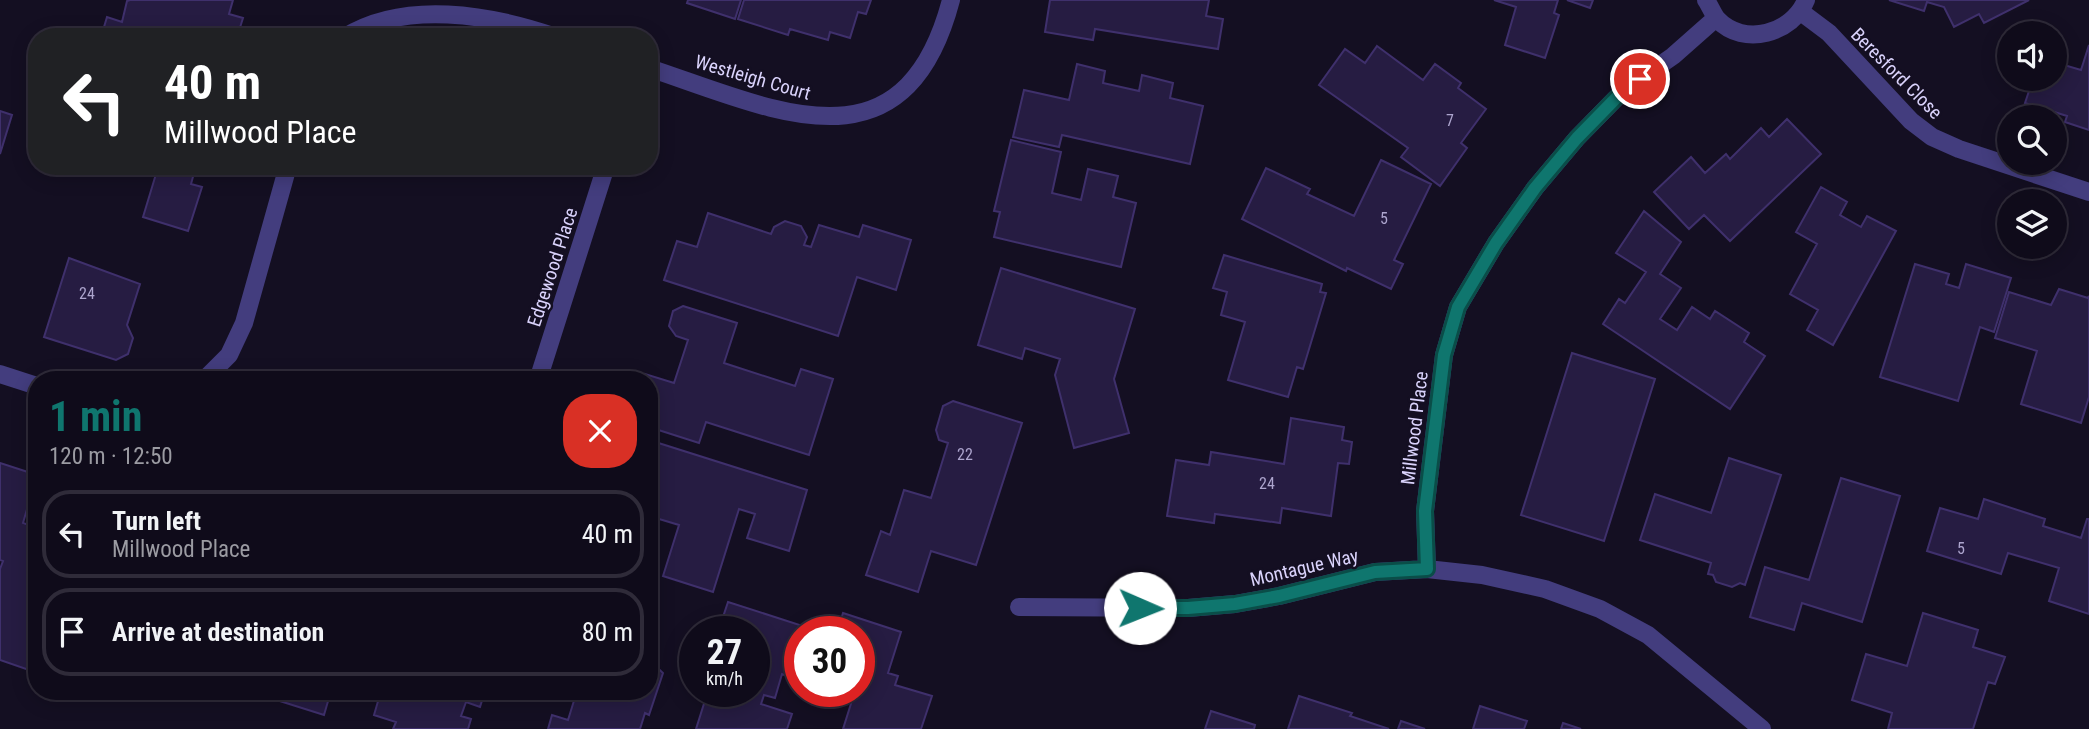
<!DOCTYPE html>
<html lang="en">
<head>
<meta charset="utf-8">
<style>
  :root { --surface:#0f0b1a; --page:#181423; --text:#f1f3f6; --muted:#9b9ba2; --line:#2f2b39; --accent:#0f766e }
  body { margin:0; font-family:"Roboto Condensed",sans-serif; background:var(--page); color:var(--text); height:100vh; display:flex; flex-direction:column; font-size:26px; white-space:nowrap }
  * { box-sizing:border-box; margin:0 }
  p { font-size:23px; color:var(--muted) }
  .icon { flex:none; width:38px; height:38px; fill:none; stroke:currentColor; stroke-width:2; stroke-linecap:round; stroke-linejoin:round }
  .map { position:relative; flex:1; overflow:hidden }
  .sheet { position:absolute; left:28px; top:371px; width:630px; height:329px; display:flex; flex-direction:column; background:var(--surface); border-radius:28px; box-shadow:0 4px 18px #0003,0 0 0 2px var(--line) }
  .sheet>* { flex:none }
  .hud { position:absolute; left:28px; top:28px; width:630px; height:147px; border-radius:28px; box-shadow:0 4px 18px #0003,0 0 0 2px var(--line); background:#202124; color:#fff; overflow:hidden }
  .tools { position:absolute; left:1997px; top:21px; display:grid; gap:14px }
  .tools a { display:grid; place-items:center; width:70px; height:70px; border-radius:50%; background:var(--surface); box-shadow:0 4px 18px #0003,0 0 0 2px var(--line); font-size:35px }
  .speed { position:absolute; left:679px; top:616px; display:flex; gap:14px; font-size:35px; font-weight:700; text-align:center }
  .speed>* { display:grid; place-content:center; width:91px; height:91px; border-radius:50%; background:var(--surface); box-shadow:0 4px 18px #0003,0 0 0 2px var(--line); line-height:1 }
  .speed small { font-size:18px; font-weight:400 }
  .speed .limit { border:10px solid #d22; background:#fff; color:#111 }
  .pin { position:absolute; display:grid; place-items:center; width:60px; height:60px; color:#fff; margin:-30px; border:4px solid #fff; border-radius:50%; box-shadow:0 2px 7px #0007 }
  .me { position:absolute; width:77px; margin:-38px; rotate:91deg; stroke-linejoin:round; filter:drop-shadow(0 0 5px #0008) }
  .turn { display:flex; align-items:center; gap:24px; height:147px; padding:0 21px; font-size:32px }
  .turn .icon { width:91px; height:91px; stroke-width:2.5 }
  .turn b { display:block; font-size:49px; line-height:60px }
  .round { display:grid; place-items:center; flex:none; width:74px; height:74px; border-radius:28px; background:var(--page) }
  .head { display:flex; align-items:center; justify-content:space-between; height:119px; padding:0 21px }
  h1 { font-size:42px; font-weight:700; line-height:52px; color:var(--accent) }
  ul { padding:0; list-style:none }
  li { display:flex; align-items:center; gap:21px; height:88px; margin:0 14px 10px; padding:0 7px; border:4px solid var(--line); border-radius:28px }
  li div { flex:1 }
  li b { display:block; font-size:26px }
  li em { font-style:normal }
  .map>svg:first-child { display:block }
  .building { fill:#261c42; stroke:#3f306c; stroke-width:2 }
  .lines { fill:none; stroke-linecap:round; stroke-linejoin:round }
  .minor { stroke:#433d7e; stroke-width:18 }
  .route-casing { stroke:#0a4d48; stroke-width:18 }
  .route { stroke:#0f766e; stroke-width:12 }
  .labels { text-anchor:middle; stroke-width:5; stroke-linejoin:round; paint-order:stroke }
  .number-label { font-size:16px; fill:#ada5ce }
  .street-label { font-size:19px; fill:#dad3fc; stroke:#140f22 }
</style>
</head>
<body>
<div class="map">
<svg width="2089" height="729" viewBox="0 0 2089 729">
  <rect width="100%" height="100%" fill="#140f22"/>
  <path class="building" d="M 130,0 L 233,0 L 229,14 L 243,18 L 237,37 L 101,37 L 107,17 L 122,22 L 127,1 Z
    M 688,0 L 741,0 L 735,19 L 687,3 Z
    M 744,0 L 871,0 L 866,14 L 858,12 L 850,38 L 830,32 L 828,40 L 790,29 L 788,35 L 738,19 Z
    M 1050,0 L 1209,0 L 1206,16 L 1223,19 L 1218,49 L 1095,29 L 1093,40 L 1045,32 Z
    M 1558,0 L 1554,13 L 1559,15 L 1545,58 L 1505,45 L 1516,7 L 1494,0 Z
    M 1567,0 L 1593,0 L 1590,8 Z
    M 1889,0 L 2029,0 L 1984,23 L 1979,14 L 1954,27 L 1944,7 L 1927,2 L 1924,11 Z
    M 2089,45 L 2089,130 L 2065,122 L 2067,116 L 2025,103 L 2033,79 L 2054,79 L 2054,62 L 2081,70 Z
    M 1377,46 L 1423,80 L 1435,64 L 1461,83 L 1458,88 L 1486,109 L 1461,143 L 1467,148 L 1440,186 L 1401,157 L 1408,148 L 1319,85 L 1345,49 L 1365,63 Z
    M 1077,64 L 1105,71 L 1103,83 L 1139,91 L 1142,75 L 1173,83 L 1170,98 L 1203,106 L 1190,164 L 1062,135 L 1059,147 L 1013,137 L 1024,90 L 1069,100 Z
    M 0,111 L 12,115 L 0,154 Z
    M 1787,119 L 1821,154 L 1730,241 L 1704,215 L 1689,229 L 1654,192 L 1691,157 L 1705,173 L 1726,154 L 1730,159 L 1761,128 L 1769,137 Z
    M 1011,140 L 1061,152 L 1052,193 L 1081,200 L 1088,169 L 1118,176 L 1113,197 L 1136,203 L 1121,267 L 994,237 L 1000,212 L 994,211 Z
    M 1381,160 L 1431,184 L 1394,260 L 1403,264 L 1391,289 L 1347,268 L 1346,271 L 1242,219 L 1266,168 L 1310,189 L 1307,194 L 1354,216 Z
    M 131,166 L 196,166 L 191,184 L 202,187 L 188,231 L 143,217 L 156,174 Z
    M 1821,187 L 1847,202 L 1840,215 L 1861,227 L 1867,216 L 1896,231 L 1833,345 L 1807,330 L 1818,310 L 1790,294 L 1817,244 L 1796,232 Z
    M 1644,211 L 1681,242 L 1660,274 L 1681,288 L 1660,319 L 1677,330 L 1692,307 L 1710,319 L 1715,311 L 1749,333 L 1744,342 L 1765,356 L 1730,409 L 1603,324 L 1619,299 L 1625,303 L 1646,272 L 1616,253 Z
    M 708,213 L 771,234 L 774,227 L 785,221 L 801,226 L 807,237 L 804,245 L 811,247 L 819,225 L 859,237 L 863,225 L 911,240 L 896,290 L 857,277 L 838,336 L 664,280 L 677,241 L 697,247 Z
    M 1224,255 L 1322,284 L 1320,292 L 1326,293 L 1303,369 L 1297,367 L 1288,397 L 1228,380 L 1245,322 L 1221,315 L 1227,292 L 1213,288 Z
    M 69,258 L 140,284 L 127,325 L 133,338 L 128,354 L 116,360 L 44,337 Z
    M 1915,264 L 1949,274 L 1946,284 L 1959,288 L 1966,264 L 2011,278 L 1994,332 L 1980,327 L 1958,401 L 1880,377 Z
    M 1001,268 L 1135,309 L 1114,379 L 1129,433 L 1074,448 L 1055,375 L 1060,359 L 1025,348 L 1022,359 L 978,345 Z
    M 2059,289 L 2088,298 L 2089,296 L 2089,397 L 2081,423 L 2021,404 L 2037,351 L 1995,338 L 2009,292 L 2051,305 Z
    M 683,306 L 737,323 L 724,363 L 795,386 L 801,369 L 833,379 L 809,455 L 706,422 L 699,443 L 649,427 L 649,380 L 644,380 L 645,374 L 674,383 L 688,340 L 676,336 L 669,326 L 673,311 Z
    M 1572,353 L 1655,379 L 1604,541 L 1521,515 Z
    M 953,401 L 1022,423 L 976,565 L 931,551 L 918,592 L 866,575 L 881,531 L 890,535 L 904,490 L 931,498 L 948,443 L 939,440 L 936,430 L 943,406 Z
    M 1291,418 L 1344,427 L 1342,440 L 1352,442 L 1349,464 L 1338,463 L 1331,516 L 1282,508 L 1280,523 L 1215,514 L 1214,523 L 1167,516 L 1176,460 L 1209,465 L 1211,452 L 1284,464 Z
    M 649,440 L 807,490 L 789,551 L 747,538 L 755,514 L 739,509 L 713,592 L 663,576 L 679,525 L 649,516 Z
    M 1729,458 L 1781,475 L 1745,585 L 1740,583 L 1732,587 L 1716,582 L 1713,575 L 1708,574 L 1711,563 L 1640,540 L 1655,494 L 1711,513 Z
    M 0,463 L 37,475 L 23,523 L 37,528 L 37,645 L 29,670 L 0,660 L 0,569 L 3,561 L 0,560 Z
    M 1841,478 L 1900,496 L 1862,622 L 1802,603 L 1794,630 L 1750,617 L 1765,567 L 1809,580 Z
    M 1984,499 L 2045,519 L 2043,526 L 2081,538 L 2087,519 L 2089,519 L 2089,614 L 2049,601 L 2059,568 L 2008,553 L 2001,574 L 1927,551 L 1940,508 L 1978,519 Z
    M 728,602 L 806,627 L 804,632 L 800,632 L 800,646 L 790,677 L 782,674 L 775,698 L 764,695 L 761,704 L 792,714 L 787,729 L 696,729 L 708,691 L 754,691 L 754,632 L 718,632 Z
    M 843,613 L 901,632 L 888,673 L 898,676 L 895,685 L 932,696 L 921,729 L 843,729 L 855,691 L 859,691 L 862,671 L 859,670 L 859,632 L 837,632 Z
    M 1923,613 L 1978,630 L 1973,647 L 2005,657 L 1995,684 L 1988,682 L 1973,729 L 1888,729 L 1892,713 L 1852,700 L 1866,654 L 1907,666 Z
    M 649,660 L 663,673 L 649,715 L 645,713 L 640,729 L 548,729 L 552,715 L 568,720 L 577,691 L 649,691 Z
    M 146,691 L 173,691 L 170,699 Z
    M 248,691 L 331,691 L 324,715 Z
    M 381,691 L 485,691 L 480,707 L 466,702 L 461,716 L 471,719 L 468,729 L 393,729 L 396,722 L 374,715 Z
    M 1299,696 L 1352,713 L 1350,716 L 1389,729 L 1288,729 Z
    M 1480,706 L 1527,721 L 1524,729 L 1473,729 Z
    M 1211,711 L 1255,725 L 1254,729 L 1205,729 Z
    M 1401,721 L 1425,729 L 1398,729 Z
    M 1563,723 L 1581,729 L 1561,729 Z"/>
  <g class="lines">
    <path class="minor" d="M 1706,0 C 1710,6 1713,14 1717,19 C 1744,48 1793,33 1806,0
      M 1801,12 L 1829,33 L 1911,121 L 1932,137 L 1959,149 L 2089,192
      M 345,37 C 405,0 489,14 556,37
      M 649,68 C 773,109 904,178 951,0
      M 0,374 L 37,386
      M 204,380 L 229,355 L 244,323 L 288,166
      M 538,380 L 606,166
      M 1427,569 L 1425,511 L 1444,355 L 1458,307 L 1496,243 L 1535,188 L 1577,138 L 1623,91 L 1673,56 L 1716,18
      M 1019,607 L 1188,608 L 1235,604 L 1279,596 L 1375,572 L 1427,569 L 1482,575 L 1545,589 L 1600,609 L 1648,635 L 1762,729"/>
  </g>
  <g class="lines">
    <g class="route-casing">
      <path id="route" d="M 1140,608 L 1188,608 L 1235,604 L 1279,596 L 1375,572 L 1427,569 L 1425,511 L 1444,355 L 1458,307 L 1496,243 L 1535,188 L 1577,138 L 1623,91 L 1640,79"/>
    </g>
    <use href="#route" class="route"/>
  </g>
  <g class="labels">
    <g class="number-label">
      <text x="1450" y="126">7</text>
      <text x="1384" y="224">5</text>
      <text x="87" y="299">24</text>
      <text x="965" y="460">22</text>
      <text x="1267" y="489">24</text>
      <text x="1961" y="554">5</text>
    </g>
    <g class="street-label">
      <text transform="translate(1897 73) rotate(45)" y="7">Beresford Close</text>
      <text transform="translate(753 77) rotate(16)" y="7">Westleigh Court</text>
      <text transform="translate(552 267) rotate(-72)" y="7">Edgewood Place</text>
      <text transform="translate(1414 428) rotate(-83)" y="7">Millwood Place</text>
      <text transform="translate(1304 567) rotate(-13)" y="7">Montague Way</text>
    </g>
  </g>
</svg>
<div class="tools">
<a><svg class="icon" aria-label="sound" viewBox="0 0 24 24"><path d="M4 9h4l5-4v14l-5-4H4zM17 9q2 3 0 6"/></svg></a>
<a><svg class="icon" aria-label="search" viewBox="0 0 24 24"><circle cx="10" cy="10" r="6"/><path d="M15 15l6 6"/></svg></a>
<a><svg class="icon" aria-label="layers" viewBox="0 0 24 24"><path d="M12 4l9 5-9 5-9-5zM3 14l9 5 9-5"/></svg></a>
</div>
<div class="speed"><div>27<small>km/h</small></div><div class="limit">30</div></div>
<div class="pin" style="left:1640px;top:79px;background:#d93025"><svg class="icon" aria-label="arrive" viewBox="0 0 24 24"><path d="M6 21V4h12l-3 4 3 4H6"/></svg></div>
<svg class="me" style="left:1140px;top:608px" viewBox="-20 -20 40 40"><circle r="19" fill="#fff"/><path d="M0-13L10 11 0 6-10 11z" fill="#0f766e"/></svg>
<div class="hud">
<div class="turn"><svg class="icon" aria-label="left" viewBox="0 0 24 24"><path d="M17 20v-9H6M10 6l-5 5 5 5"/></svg><div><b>40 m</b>Millwood Place</div></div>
</div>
<section class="sheet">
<div class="head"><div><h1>1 min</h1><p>120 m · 12:50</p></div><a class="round" style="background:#d93025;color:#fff"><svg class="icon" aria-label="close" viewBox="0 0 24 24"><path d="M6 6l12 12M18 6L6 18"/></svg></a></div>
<ul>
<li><svg class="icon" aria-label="left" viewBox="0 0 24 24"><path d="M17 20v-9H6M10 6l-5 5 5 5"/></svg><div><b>Turn left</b><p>Millwood Place</p></div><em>40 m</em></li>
<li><svg class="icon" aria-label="arrive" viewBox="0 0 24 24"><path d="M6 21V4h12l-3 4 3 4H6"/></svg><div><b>Arrive at destination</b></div><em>80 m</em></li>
</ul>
</section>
</div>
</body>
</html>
